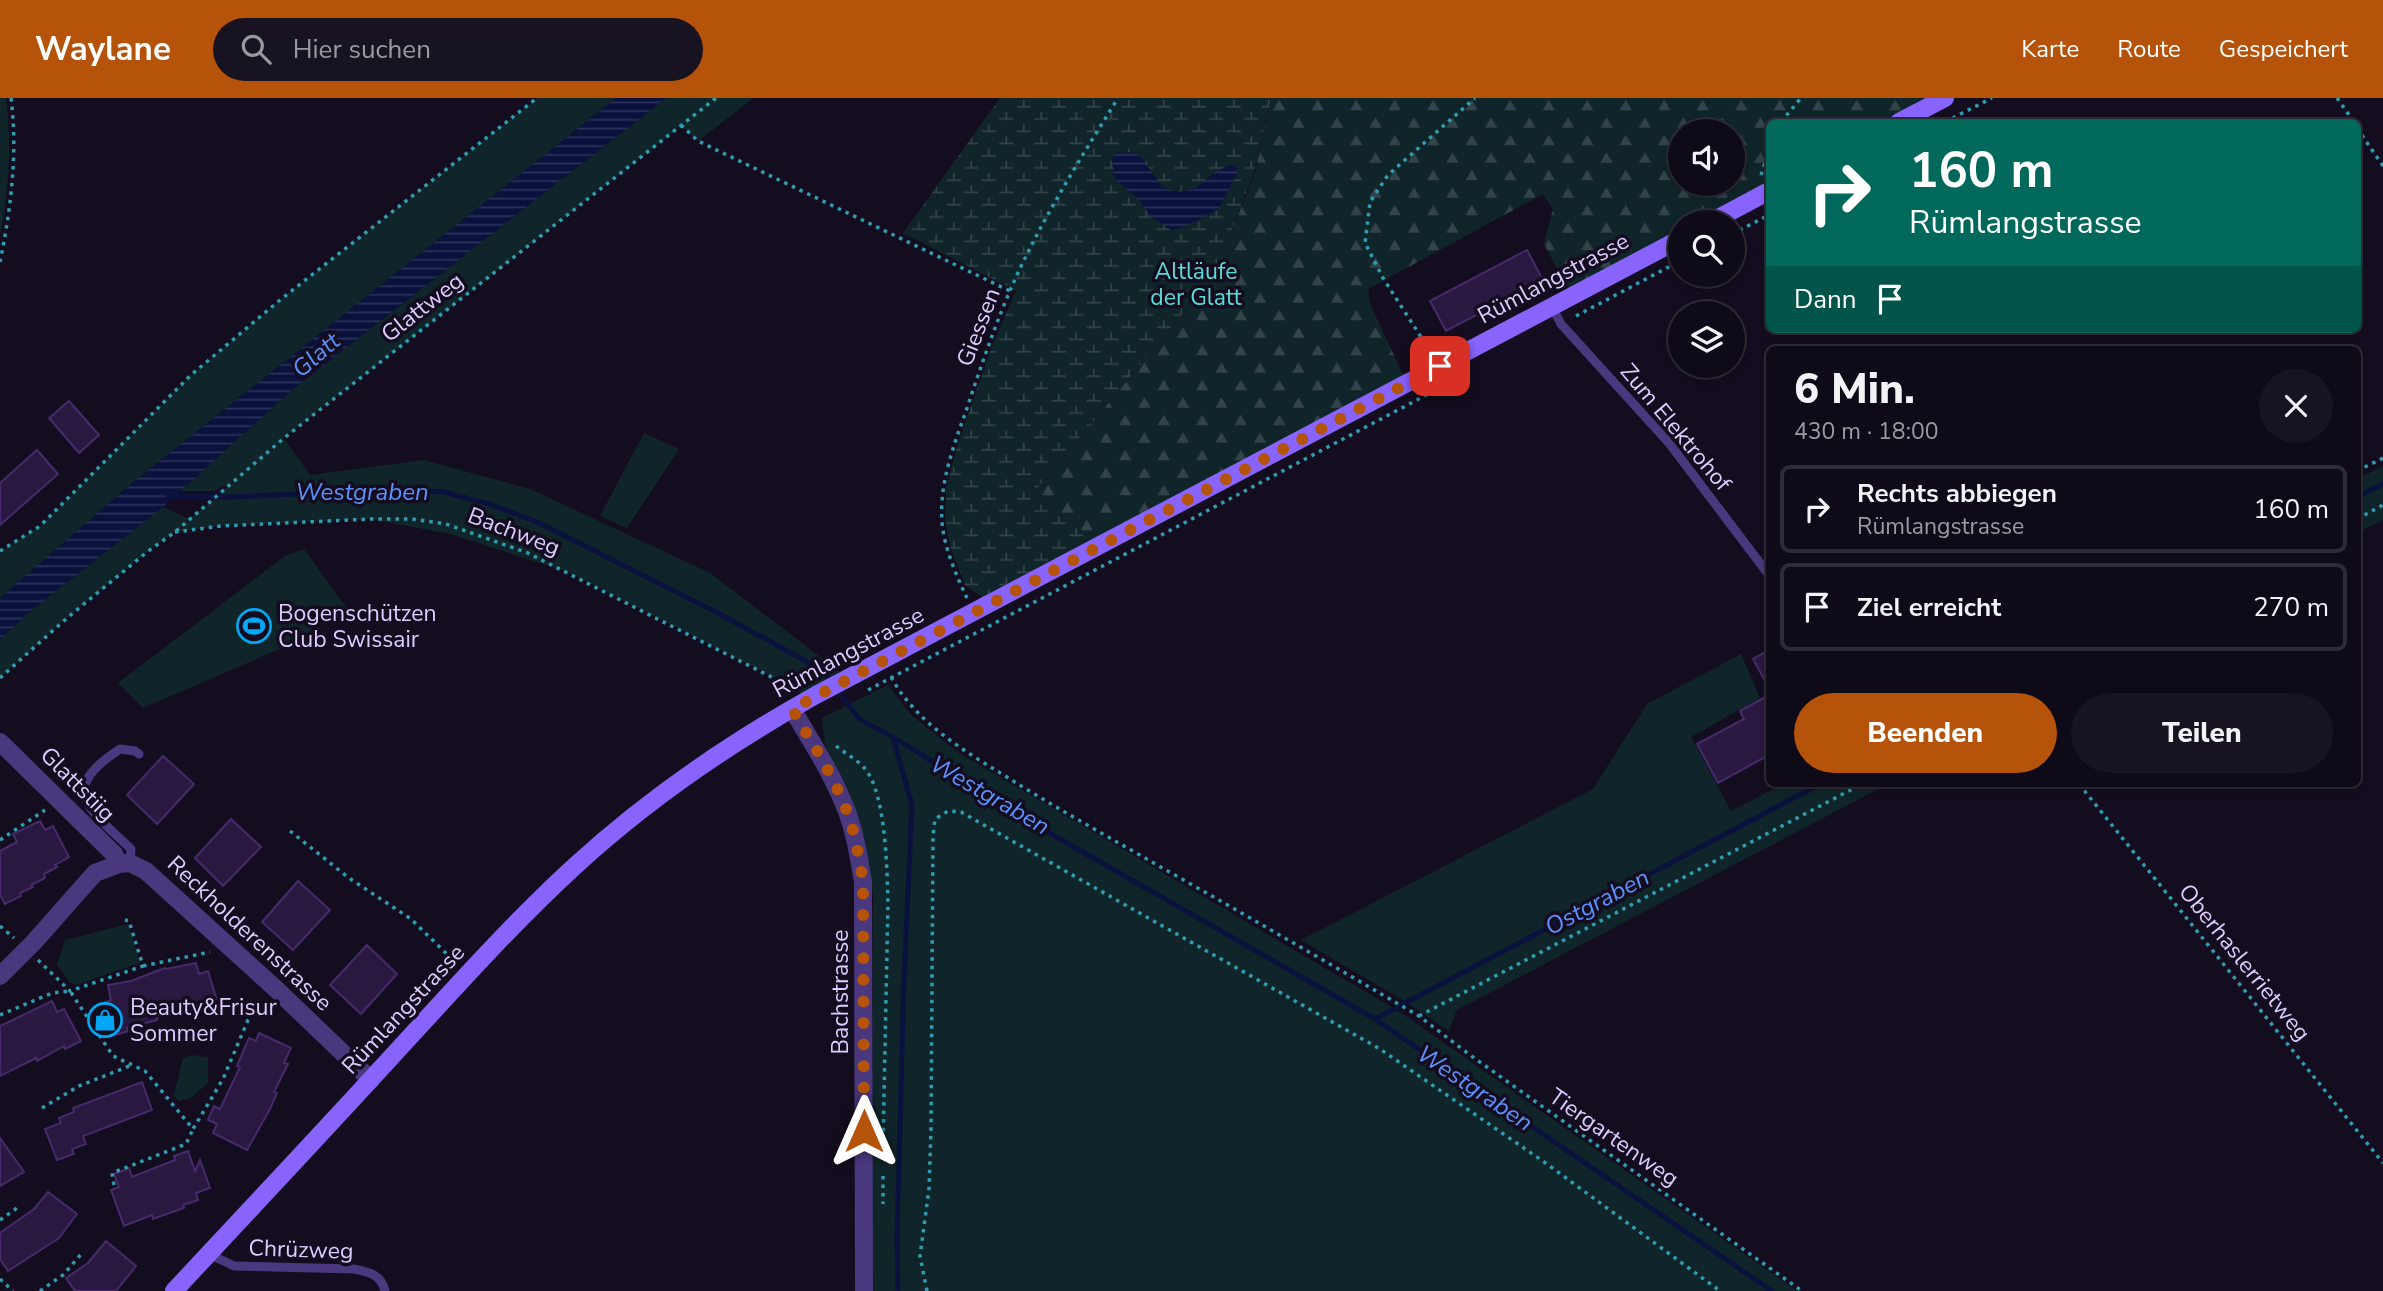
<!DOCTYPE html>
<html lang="de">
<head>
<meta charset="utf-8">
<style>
  :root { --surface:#0f0a17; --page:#181320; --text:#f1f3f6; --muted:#9b9aa1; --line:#2f2b36; --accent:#b45309 }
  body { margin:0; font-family:"Nunito Sans",sans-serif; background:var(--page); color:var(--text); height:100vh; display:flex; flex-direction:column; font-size:26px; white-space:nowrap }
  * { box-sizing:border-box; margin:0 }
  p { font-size:23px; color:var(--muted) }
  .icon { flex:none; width:38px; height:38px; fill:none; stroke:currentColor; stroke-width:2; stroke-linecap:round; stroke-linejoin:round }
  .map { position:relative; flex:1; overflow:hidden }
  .details { position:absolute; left:1766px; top:248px; width:595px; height:441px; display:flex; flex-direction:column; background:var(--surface); border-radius:10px; box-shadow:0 4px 10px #0003,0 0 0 2px var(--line) }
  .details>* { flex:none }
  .banner { position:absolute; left:1766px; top:21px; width:595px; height:214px; border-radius:10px; box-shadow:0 4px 10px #0003,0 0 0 2px var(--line); background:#00695c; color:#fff; overflow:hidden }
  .tools { position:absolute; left:1668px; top:21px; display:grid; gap:14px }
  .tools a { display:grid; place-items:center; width:77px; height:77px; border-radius:50%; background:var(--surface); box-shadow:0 4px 10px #0003,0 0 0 2px var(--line); font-size:35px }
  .pin { position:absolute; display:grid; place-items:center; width:60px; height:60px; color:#fff; margin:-30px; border-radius:14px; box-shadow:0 4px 10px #0006 }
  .me { position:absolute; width:77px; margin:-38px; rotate:0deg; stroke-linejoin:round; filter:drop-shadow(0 0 5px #0008) }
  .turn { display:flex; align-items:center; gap:24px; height:147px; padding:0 28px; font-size:32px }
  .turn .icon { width:91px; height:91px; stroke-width:2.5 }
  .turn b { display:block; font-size:49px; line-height:60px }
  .then { display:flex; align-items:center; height:66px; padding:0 28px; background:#0003; gap:14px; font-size:26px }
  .round { display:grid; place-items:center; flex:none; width:74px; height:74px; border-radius:37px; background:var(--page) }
  .headline { display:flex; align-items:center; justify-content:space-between; height:119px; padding:0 28px }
  h1 { font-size:42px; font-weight:800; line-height:52px }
  .primary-button { display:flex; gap:14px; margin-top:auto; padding:14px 28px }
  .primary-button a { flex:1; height:80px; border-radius:42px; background:var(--accent); color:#fff; font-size:28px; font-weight:800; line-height:80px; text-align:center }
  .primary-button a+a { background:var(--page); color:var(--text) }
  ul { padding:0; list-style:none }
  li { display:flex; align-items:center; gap:21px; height:88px; margin:0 14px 10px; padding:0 14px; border:4px solid var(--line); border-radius:10px }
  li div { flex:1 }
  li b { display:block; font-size:26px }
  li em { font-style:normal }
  header { display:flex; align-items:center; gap:42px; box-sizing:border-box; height:98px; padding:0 35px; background:var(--accent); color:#fff }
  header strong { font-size:33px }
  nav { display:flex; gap:38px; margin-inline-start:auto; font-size:24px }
  .search { width:490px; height:63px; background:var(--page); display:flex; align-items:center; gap:18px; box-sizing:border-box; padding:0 24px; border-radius:38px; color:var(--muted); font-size:26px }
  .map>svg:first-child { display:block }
  .green { fill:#102529 }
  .forest { fill:url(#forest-firs); fill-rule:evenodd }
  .wetland { fill:url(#wetland-marsh); fill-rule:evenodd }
  .water { fill:url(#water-rules) }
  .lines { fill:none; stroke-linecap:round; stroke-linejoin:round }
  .stream { stroke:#09113c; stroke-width:5 }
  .building { fill:#291940; stroke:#462b6c; stroke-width:2 }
  .path { stroke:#2f9cb0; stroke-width:3.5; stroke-dasharray:3.5 5; stroke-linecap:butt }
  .lane { stroke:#4a387e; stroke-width:9 }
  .street { stroke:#4a387e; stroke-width:18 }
  .secondary { stroke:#8864fd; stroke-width:18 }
  .route { stroke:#b45309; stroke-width:12; stroke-dasharray:0 21.6 }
  .labels { text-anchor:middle; stroke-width:7; stroke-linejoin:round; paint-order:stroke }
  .park-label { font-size:23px; fill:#59ddd8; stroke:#140d1f }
  .street-label { font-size:23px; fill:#dcccfe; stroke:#140d1f }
  .poi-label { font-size:23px; fill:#dcccfe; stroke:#140d1f; text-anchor:start }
  .water-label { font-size:24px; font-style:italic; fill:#5b90fd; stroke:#140d1f }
</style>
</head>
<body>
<header>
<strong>Waylane</strong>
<div class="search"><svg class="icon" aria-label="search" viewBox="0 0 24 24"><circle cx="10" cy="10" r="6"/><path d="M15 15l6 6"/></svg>Hier suchen</div>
<nav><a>Karte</a><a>Route</a><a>Gespeichert</a></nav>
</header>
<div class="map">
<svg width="2383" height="1193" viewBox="0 0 2383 1193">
  <defs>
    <pattern id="forest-firs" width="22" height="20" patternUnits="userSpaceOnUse" patternTransform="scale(1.75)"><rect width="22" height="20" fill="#102529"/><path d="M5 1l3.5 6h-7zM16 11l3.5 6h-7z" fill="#324349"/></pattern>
    <pattern id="wetland-marsh" width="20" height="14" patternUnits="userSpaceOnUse" patternTransform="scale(1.75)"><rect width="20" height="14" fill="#102529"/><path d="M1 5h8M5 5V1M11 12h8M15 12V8" fill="none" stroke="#324349"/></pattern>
    <pattern id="water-rules" width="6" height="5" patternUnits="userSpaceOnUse" patternTransform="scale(1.75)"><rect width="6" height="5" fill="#09113c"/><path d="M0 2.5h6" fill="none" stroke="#2c3259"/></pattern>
  </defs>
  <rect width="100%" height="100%" fill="#140d1f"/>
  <path class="green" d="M 0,0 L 6,0 C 12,46 9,93 0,138 Z
    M 537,0 L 616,0 L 132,385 L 0,501 L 0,453 L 40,428 L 191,277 L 280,202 Z
    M 666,0 L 754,0 L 698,43 L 681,28 L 284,340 L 310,377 L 424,362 L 530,391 L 710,475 L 848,580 L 805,603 L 799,594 L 787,586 L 568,474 L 450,436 L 370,421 L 221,428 L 175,434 L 147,454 L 67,520 L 0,580 L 0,542 L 28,515 L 163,409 L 189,421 L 236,382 L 214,393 L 180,393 L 292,292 Z
    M 644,335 L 679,351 L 627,430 L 600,418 Z
    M 2383,368 L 2383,422 L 2357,435 L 2357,381 Z
    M 304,451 L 346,509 L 289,547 L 143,610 L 118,585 L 285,458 Z
    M 1741,556 L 1760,600 L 1691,639 L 1731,713 L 1783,686 L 1888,686 L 1457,912 L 1449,933 L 1401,901 L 1301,842 L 1593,691 L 1647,606 Z
    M 888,587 L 910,616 L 959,655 L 1400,914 L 1797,1193 L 872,1193 L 873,797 L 863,741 L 850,695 L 825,647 L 822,620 Z
    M 128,826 L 140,865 L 76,887 L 69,884 L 57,866 L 65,842 Z
    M 192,957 L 208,959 L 208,985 L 191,1000 L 179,1003 L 174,998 L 183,960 Z"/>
  <path class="forest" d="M 1271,0 L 1945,0 L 1899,24 L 1769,24 L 1769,93 L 1711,124 L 1680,124 L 1680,141 L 1572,198 L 1544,146 L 1553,111 L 1543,96 L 1368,191 L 1370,206 L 1407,285 L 1102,446 L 1030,399 L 1213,180 L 1255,75 ZM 1680,33 L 1732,33 L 1732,86 L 1680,86 Z"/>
  <path class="wetland" d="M 1000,0 L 1271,0 L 1254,75 L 1213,180 L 1030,399 L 1094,440 L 982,499 L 965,487 L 951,451 L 945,423 L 946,390 L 958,345 L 992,248 L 1016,193 L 903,135 ZM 1140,58 L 1162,89 L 1179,94 L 1196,90 L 1215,74 L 1234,66 L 1238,74 L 1151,119 L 1141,104 Z"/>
  <path class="water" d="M 616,0 L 666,0 L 292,292 L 163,409 L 28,515 L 0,542 L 0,501 L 8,493 L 132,385 Z
    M 1131,54 L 1140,58 L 1162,89 L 1179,94 L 1196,90 L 1215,74 L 1234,66 L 1238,74 L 1219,111 L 1184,129 L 1171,132 L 1151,119 L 1141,104 L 1115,81 L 1112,60 L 1116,55 Z"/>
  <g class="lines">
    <path class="stream" d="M 168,398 L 233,399 L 401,391 L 444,394 L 489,406 L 535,423 L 716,514 L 822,572 L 859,621 L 893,639 L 1025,721 L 1375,921 L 1772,1193
      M 2357,399 L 2383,386
      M 893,639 L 912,707 L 904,881 L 897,1139 L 898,1193
      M 1375,921 L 1820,686"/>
  </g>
  <path class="building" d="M 1527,152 L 1543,182 L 1446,233 L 1430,203 Z
    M 69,303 L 99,337 L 79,355 L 49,320 Z
    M 37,352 L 58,376 L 0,427 L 0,385 Z
    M 1769,552 L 1769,590 L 1753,561 Z
    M 1769,597 L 1769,657 L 1718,685 L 1697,646 L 1744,621 L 1740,613 Z
    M 163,658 L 194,686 L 157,726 L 127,697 Z
    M 231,721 L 261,749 L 223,788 L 195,760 Z
    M 40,723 L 45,732 L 53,728 L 69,759 L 55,767 L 57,769 L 44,776 L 45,780 L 31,787 L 33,789 L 20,795 L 21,798 L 5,806 L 0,797 L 0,753 L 17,744 L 13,736 Z
    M 298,783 L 330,812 L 293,852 L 262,824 Z
    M 367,847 L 397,876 L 361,916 L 330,887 Z
    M 196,865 L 199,876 L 208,873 L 218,906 L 186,915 L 185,911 L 157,919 L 157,922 L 127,930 L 128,933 L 112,938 L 103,905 L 111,902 L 108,887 L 131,883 L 165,870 L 166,871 Z
    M 52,903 L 57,914 L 64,911 L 81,943 L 65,951 L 64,948 L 37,963 L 36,960 L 0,978 L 0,928 Z
    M 259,935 L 291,950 L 284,965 L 288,966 L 274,994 L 277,995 L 270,1011 L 247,1052 L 213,1035 L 217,1026 L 208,1022 L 214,1008 L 220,1011 L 240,969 L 237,968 L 249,940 L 256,943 Z
    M 142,984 L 152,1012 L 83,1038 L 86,1046 L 72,1051 L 74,1056 L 57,1062 L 45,1031 L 61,1025 L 59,1020 L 74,1014 L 73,1010 Z
    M 0,1040 L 24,1074 L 0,1088 Z
    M 188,1053 L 195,1073 L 200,1062 L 210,1090 L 196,1095 L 198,1102 L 183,1107 L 184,1110 L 153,1121 L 152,1117 L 124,1128 L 111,1092 L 119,1089 L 114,1076 L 129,1070 L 132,1079 L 175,1062 L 174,1058 Z
    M 48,1094 L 77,1116 L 59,1140 L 8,1173 L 0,1161 L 0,1135 L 34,1111 Z
    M 106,1143 L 136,1168 L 116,1193 L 75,1193 L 66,1180 L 88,1165 Z"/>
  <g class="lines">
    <path class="path" d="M 2337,0 L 2354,24
      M 1781,24 L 1801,0
      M 1945,24 L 1992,0
      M 681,27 L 698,43 L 1010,193
      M 2357,30 L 2383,68
      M 1761,77 L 1769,53
      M 1732,136 L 1769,117
      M 0,164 C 11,110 18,55 11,0
      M 1576,218 L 1680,163
      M 1430,253 L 1383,180 L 1365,145 L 1370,104 L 1388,77 L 1475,0
      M 2357,373 L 2383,360
      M 2357,421 L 2383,407
      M 175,434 L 221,428 L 370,421 L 412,421 L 446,426 L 528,455 L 793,590
      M 0,453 L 40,428 L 191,277 L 280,202 L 537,0
      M 967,500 C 956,477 944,449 942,424 C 939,385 954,347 967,310 C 980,271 993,233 1009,195 C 1038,127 1079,63 1118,0
      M 891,579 C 918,627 965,653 1010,681 C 1061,713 1114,742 1166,772 C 1251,820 1335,869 1419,918 L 1470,957 L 1802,1193
      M 0,580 L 67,520 L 147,454 L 175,434 L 284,340 L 716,0
      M 868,592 L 1468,275
      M 836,648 C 846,656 858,662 866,672 C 886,698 887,772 888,805 L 883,1046
      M 2079,686 L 2383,1065
      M 290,733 L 349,780 L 411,821 L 456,865
      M 0,742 L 45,712
      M 0,828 L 14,840
      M 38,862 L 70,893 L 143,868 L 129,823 L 125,822
      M 143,868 L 210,854
      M 0,917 L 52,895 L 70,893 L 113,958 L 145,973 L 193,1031 L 223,981 L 248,922 L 265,903
      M 1419,918 L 1862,686
      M 42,1010 L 79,988 L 132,967
      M 883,1078 L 883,1106
      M 114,1087 L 112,1075 L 186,1046 L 193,1031
      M 0,1122 L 17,1110
      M 0,1181 L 13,1193
      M 40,1193 L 63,1177 L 83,1154
      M 927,1193 L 920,1158 L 929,1091 L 931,1032 L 933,738 L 935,721 L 948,713 L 961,714 L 1380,951 L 1547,1066 L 1720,1193"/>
    <path class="lane" d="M 1552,209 L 1561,226 L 1669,345 L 1769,477
      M 130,765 L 131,751 C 91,712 55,693 120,651 L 135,653 L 139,656
      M 209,1156 L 234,1168 L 354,1171 C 368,1174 381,1176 385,1193"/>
    <path class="street" d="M 792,611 C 811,643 832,675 846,711 C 855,734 859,760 863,784 L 864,1193
      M 0,644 L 114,756 L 119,766
      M 0,878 L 34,844 L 95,775 L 119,766 L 130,765 L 146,773 L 276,891 L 371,982"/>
    <path class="secondary" d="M 1899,24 L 1945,0
      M 1711,124 L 1769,93
      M 174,1193 C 240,1122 307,1051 373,979 C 439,908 503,834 575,768 C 648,701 730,645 816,597 L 1680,141"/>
  </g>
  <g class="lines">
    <path class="route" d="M 864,1033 L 863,784 C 859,760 855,734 846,711 C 832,675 811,643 792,611 L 1440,268"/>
  </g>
  <defs>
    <g id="stadium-ring" transform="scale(1.75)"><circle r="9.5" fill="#140d1f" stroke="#03a8f4" stroke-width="1.5"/><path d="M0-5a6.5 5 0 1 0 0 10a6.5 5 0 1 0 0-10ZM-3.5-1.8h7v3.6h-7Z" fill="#03a8f4"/></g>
    <g id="shop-ring" transform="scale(1.75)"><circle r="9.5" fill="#140d1f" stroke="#03a8f4" stroke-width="1.5"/><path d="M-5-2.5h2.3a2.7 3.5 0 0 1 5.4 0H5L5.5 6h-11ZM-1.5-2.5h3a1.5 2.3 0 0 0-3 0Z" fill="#03a8f4"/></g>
  </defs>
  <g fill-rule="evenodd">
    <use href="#stadium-ring" x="254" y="528"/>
    <use href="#shop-ring" x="105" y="922"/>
  </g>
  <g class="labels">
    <g class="park-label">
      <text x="1196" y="181">Altläufe<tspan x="1196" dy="26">der Glatt</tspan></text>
    </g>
    <g class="street-label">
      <text transform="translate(1553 180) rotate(-28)" y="8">Rümlangstrasse</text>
      <text transform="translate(422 209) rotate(-38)" y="8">Glattweg</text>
      <text transform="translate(978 229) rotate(-69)" y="8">Giessen</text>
      <text transform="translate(1676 329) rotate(50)" y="8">Zum Elektrohof</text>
      <text transform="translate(514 433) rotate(21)" y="8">Bachweg</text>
      <text transform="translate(848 554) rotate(-28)" y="8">Rümlangstrasse</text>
      <text transform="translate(78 686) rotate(45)" y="8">Glattstiig</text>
      <text transform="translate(250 835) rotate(43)" y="8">Reckholderenstrasse</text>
      <text transform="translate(2245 864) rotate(51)" y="8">Oberhaslerrietweg</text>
      <text transform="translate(840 894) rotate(-90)" y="8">Bachstrasse</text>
      <text transform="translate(403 911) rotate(-47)" y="8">Rümlangstrasse</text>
      <text transform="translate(1614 1039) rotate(35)" y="8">Tiergartenweg</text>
      <text transform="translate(301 1151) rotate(2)" y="8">Chrüzweg</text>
    </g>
    <g class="poi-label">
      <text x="278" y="523">Bogenschützen<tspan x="278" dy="26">Club Swissair</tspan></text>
      <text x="130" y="917">Beauty&amp;Frisur<tspan x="130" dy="26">Sommer</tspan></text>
    </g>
    <g class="water-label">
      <text transform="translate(316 257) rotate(-41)" y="8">Glatt</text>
      <text x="362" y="402">Westgraben</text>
      <text transform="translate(990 697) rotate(30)" y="8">Westgraben</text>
      <text transform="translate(1597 804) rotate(-28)" y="8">Ostgraben</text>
      <text transform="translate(1475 990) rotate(34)" y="8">Westgraben</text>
    </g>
  </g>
</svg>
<div class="tools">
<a><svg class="icon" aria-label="sound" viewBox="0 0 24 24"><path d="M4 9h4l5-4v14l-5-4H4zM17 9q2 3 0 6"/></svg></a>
<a><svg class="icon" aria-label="search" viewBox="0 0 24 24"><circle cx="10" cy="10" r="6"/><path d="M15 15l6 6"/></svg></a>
<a><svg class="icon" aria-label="layers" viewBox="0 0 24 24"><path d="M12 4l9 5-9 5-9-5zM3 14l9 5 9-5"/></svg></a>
</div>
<div class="pin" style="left:1440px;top:268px;background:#d93025"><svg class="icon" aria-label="arrive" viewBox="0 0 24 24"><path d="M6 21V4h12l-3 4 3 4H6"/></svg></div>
<svg class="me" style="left:864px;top:1033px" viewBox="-20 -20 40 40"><path d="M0-17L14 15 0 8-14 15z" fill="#b45309" stroke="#fff" stroke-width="4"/></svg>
<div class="banner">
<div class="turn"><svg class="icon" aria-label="right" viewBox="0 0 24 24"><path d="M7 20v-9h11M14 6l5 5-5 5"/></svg><div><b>160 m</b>Rümlangstrasse</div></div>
<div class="then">Dann<svg class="icon" aria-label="arrive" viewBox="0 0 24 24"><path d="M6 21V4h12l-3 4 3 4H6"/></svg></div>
</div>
<section class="details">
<div class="headline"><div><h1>6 Min.</h1><p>430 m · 18:00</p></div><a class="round"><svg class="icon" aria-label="close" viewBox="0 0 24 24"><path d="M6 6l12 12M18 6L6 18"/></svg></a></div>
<ul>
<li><svg class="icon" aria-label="right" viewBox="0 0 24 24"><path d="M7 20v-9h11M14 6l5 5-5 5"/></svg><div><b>Rechts abbiegen</b><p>Rümlangstrasse</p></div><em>160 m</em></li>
<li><svg class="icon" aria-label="arrive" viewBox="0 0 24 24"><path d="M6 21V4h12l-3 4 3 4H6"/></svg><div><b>Ziel erreicht</b></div><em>270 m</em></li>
</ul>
<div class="primary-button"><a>Beenden</a><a>Teilen</a></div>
</section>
</div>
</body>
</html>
